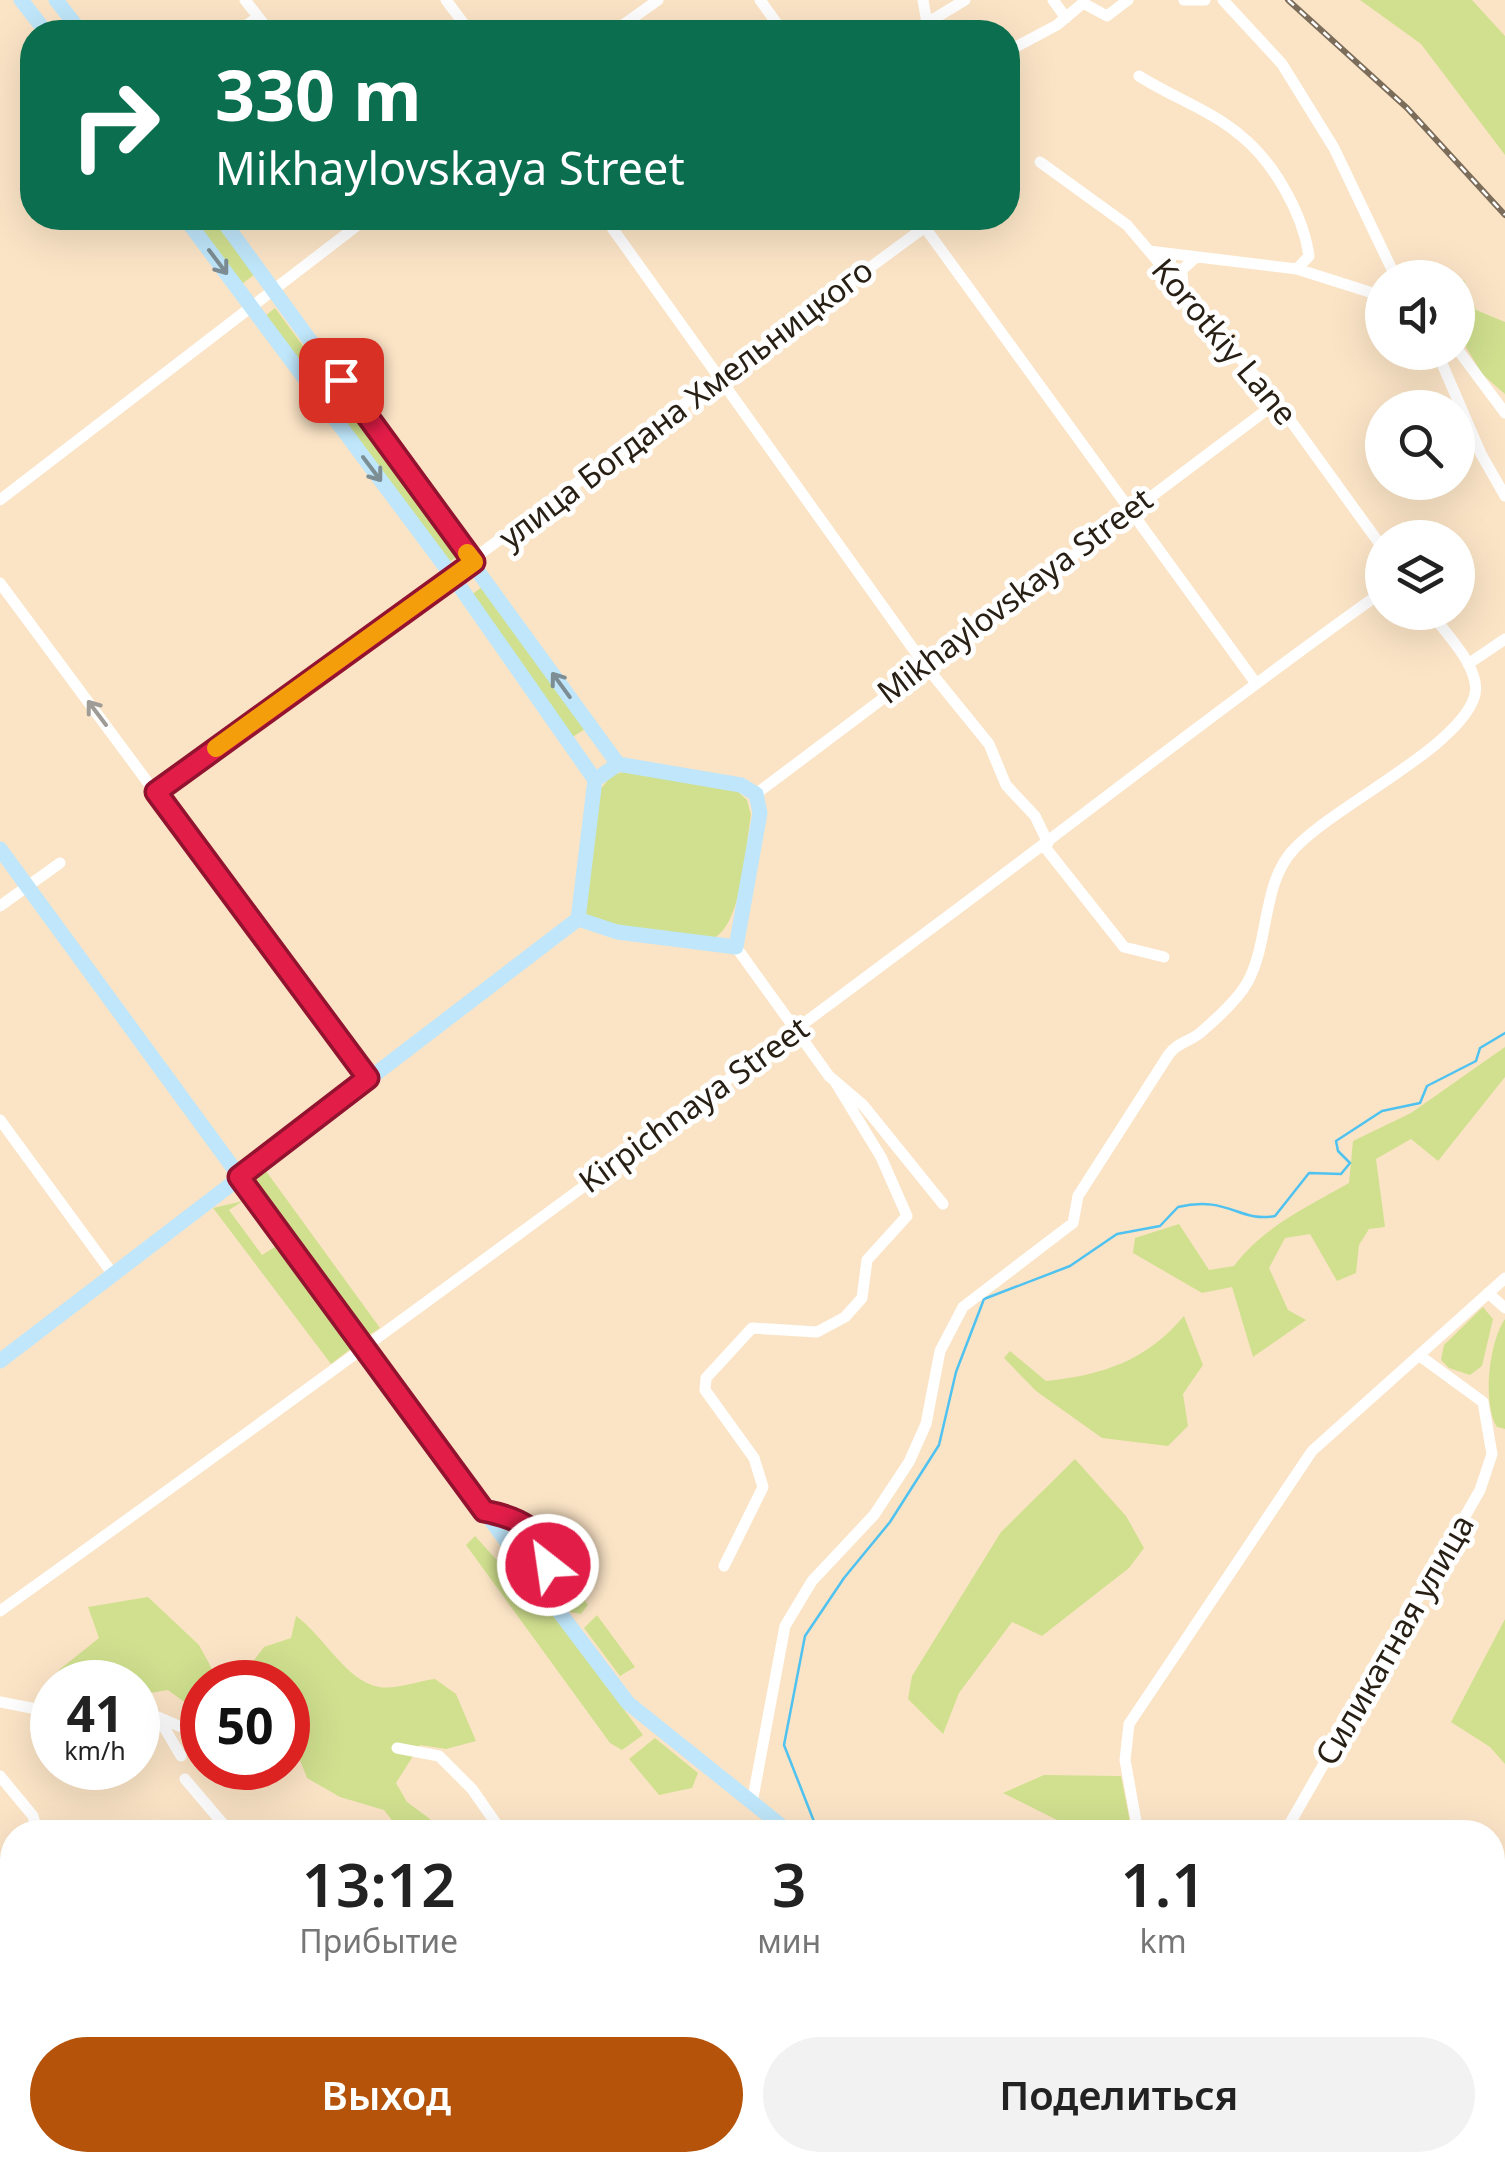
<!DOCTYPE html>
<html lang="ru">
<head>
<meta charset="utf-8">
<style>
  :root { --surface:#fff; --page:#f2f2f2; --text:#222; --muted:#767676; --accent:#b45309 }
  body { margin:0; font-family:"Noto Sans",sans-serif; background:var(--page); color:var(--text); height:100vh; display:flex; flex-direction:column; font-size:38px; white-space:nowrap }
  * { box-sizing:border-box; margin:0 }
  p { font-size:32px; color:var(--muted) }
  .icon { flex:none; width:55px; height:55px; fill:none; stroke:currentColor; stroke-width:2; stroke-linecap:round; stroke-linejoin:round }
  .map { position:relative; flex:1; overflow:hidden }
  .details { position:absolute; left:0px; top:1820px; width:1505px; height:352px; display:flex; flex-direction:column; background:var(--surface); border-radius:40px 40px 0 0; box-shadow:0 10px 40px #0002 }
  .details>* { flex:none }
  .top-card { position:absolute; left:20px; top:20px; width:1000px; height:210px; border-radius:40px; box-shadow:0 10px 40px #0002; background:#0b6e4f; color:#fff; overflow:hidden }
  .fabs { position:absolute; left:1365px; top:260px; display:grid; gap:20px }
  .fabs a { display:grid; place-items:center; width:110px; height:110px; border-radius:50%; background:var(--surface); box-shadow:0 10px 40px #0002; font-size:50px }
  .speed { position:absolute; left:30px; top:1660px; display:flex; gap:20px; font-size:50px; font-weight:700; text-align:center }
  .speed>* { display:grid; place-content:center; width:130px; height:130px; border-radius:50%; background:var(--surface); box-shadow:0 10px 40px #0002; line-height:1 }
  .speed small { font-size:25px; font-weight:400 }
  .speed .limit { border:15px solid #d22; background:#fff; color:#111 }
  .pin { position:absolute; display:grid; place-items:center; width:85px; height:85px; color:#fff; margin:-42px; border-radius:20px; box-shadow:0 5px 15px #0006 }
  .me { position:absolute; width:110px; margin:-55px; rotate:330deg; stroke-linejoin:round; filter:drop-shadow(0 0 8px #0008) }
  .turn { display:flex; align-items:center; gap:35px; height:210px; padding:0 30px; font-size:45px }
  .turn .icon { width:130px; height:130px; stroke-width:2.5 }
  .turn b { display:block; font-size:70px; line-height:85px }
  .eta { display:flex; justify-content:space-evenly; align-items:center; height:170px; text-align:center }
  .eta b { font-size:60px; font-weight:600; line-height:70px }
  .primary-button { display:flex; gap:20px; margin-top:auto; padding:20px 30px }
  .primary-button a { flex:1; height:115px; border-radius:60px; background:var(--accent); color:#fff; font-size:40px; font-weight:600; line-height:115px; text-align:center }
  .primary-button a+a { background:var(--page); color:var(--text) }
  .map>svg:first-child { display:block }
  .green { fill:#d0e08f }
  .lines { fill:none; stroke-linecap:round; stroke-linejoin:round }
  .stream { stroke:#4fc2f0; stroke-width:2.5 }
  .street { stroke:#fff; stroke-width:11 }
  .secondary { stroke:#bfe6fa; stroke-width:15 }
  .rail-casing { stroke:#7c6d5b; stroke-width:6 }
  .rail { stroke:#fff; stroke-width:2.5; stroke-dasharray:8; stroke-linecap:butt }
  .oneway { stroke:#7c8d93 }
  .oneway2 { stroke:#9f9b96 }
  .route-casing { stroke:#92132f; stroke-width:25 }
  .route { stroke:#e11d48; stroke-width:18 }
  .slow { stroke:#f59e0b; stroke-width:18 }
  .labels { text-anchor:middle; stroke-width:10; stroke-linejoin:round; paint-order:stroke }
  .street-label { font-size:32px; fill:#292015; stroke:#fff }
</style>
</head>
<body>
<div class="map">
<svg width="1505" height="2172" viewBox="0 0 1505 2172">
  <rect width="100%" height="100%" fill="#fbe4c6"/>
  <path class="green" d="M 1360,0 L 1472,0 L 1505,36 L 1505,155 L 1421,44 Z
    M 191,218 L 212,218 L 255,274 L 242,284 Z
    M 1464,280 L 1476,310 L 1505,322 L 1505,394 L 1483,375 L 1458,334 L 1458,284 Z
    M 275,308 L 459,556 L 449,562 L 265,316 Z
    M 482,587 L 585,729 L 571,738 L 471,595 Z
    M 627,771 L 737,791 L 747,800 L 751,815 C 745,848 742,932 709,940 L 597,921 L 584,913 L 599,791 L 612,775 Z
    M 1505,1047 L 1505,1077 L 1438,1161 L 1411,1139 L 1376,1159 L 1385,1227 L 1369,1229 L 1359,1245 L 1356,1273 L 1337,1281 L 1310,1234 L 1285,1238 L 1269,1268 L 1288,1310 L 1306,1320 L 1253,1357 L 1232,1287 L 1202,1293 L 1133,1253 L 1135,1238 L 1179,1224 L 1209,1270 L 1234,1266 C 1263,1227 1307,1207 1349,1183 L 1353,1141 L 1411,1113 Z
    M 266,1171 L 380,1328 L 367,1336 L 253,1181 Z
    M 243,1201 L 229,1210 L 262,1255 L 278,1245 L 353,1347 L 331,1364 L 213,1208 Z
    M 1483,1307 L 1493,1319 L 1482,1366 L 1470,1375 L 1449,1368 L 1441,1360 L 1444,1345 Z
    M 1184,1316 L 1203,1365 L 1183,1394 L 1188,1426 L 1168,1446 L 1102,1438 L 1036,1391 L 1004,1358 L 1010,1351 L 1046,1381 C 1103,1375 1146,1361 1184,1316 Z
    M 1505,1319 L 1505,1429 L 1497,1427 C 1482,1403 1489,1342 1505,1319 Z
    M 1075,1459 L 1126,1516 L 1144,1548 L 1129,1568 L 1042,1636 L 1012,1622 L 959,1693 L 943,1734 L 908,1699 L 912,1676 L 1001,1532 Z
    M 475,1536 L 512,1577 L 520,1571 L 643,1735 L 622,1750 L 610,1743 L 466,1545 Z
    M 553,1556 L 588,1605 L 581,1614 L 570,1612 L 551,1586 Z
    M 148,1597 L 199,1645 L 219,1682 L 202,1682 L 202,1715 L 168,1690 L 138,1695 L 138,1682 L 54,1682 L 59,1670 L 99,1638 L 88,1607 Z
    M 597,1615 L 635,1667 L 620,1676 L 584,1628 Z
    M 296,1616 C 324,1636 346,1681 379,1687 C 395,1690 418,1681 435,1679 L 456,1694 L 476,1741 L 446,1749 L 420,1745 L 396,1783 L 407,1802 L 430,1819 L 432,1832 L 401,1832 L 384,1810 L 340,1797 L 307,1778 L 296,1750 L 288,1744 L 288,1682 L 256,1682 L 252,1663 L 264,1647 L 291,1638 Z
    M 1505,1619 L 1505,1764 L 1490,1747 L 1451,1722 Z
    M 655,1738 L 698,1773 L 692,1788 L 659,1795 L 629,1759 Z
    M 1044,1775 L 1121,1776 L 1132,1832 L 1081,1832 L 1003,1793 Z
    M 645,2160 L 717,2160 L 712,2172 L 641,2172 Z
    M 825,2160 L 902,2160 L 937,2172 L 831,2172 Z"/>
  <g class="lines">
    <path class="stream" d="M 810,1832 L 815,1824 L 784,1745 L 805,1636 L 844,1578 L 890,1522 L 939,1445 L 956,1372 L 984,1299 L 1070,1266 L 1117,1234 L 1160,1226 L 1178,1207 C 1228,1195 1239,1223 1275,1216 L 1309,1173 L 1341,1174 L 1350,1163 L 1338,1151 L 1336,1141 L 1382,1111 L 1420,1103 L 1427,1086 L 1476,1061 L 1480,1048 L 1505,1033"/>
    <path class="street" d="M 245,0 L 270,32
      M 446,0 L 470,32
      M 760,0 L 783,32
      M 1053,0 L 1066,18
      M 1184,0 L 1205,0
      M 1223,0 L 1282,64 L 1334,148 L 1396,278
      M 927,23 L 965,0
      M 237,32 L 258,17
      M 613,32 L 658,0
      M 919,32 L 927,23 L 923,0
      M 1008,51 L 1057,25 L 1083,3 L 1107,16 L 1128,0
      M 1139,76 C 1172,97 1210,110 1240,135 C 1274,162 1303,214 1309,256 L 1297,269
      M 1040,162 L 1127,225 L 1277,402 L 1382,547
      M 605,218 L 924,664 L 989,744 L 1006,785 L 1035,816 L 1048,843
      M 918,218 L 1255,682
      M 1149,251 L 1297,269 L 1382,296
      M 1183,288 L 1182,270 L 1196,257
      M 1458,350 L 1505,413
      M 1437,352 L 1481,454 L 1505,496
      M 0,500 L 367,218
      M 0,583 L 367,1078
      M 1468,664 L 1505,639
      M 156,792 L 925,227
      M 756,794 L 1277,402
      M 1044,846 L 1124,947 L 1164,957
      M 0,906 L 60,863
      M 736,947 L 829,1076 L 863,1105 L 943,1204
      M 0,1120 L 112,1273
      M 1488,1293 L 1505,1308
      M 724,1566 L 763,1487 L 754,1458 L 705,1390 L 706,1378 L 752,1328 L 817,1332 L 845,1317 L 862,1298 L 867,1260 L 907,1216 L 881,1157 L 834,1080
      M 0,1611 C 304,1393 605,1172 905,948 C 1065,830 1220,707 1382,592
      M 0,1702 L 52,1712
      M 138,1714 L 158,1717 L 202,1736
      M 158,1717 L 181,1756
      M 397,1748 L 439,1756 L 472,1789 L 502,1832
      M 0,1776 L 33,1816 L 37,1832
      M 185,1779 L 230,1832
      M 752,1803 L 785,1626 L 812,1581 L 874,1515 L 909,1462 L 926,1424 L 940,1351 L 963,1307 L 1073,1223 L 1078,1196 L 1169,1054 C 1178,1042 1189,1042 1200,1033 C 1214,1021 1238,999 1247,983 C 1270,943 1261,882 1295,848 C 1337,804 1456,749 1474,698 C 1484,670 1445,633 1430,612
      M 1138,1832 L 1125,1760 L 1129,1724 L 1312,1451 L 1505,1278
      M 1285,1832 L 1480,1490 L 1492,1454 L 1483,1402 L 1420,1356
      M 1492,1898 L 1505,1888
      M 522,2160 L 561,2160
      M 29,2172 L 45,2160
      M 249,2172 L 266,2160
      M 496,2172 L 512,2160
      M 767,2172 L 770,2160"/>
    <path class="secondary" d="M 21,0 L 46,32
      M 56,0 L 81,32
      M 185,218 L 453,577 L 595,780
      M 221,218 L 618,764
      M 618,764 L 741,785 L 756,794 L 760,813 L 736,947 L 617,932 L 578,919 L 595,780 Z
      M 0,849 L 512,1549
      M 0,1361 L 578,919
      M 485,1511 C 516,1517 528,1524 547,1551 L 542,1591
      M 520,1560 L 628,1703 L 789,1832
      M 1492,2000 L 1505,1998
      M 816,2160 L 822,2172
      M 1054,2172 L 1061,2160"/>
    <g class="rail-casing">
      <path id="rail" d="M 1288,0 L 1407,108 L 1505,215"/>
    </g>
    <use href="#rail" class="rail"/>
  </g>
  <defs><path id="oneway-shaft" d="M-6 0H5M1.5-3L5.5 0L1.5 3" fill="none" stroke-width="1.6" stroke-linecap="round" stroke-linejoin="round" transform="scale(2.5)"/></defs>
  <g class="oneway">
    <use href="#oneway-shaft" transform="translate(218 262) rotate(53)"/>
    <use href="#oneway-shaft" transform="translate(372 469) rotate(53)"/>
    <use href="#oneway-shaft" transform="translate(561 685) rotate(-126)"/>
  </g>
  <use class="oneway2" href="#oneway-shaft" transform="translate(97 713) rotate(-127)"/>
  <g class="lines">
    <g class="route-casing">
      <path id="route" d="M 341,380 L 474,562 L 156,792 L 368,1078 L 239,1177 L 484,1511 C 515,1517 545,1528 548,1565"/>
    </g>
    <use href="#route" class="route"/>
    <path class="slow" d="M 216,748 L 474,562 L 467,553"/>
  </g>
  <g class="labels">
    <g class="street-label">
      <text transform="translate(1224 342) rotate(50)" y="11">Korotkiy Lane</text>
      <text transform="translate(686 404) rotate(-37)" y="11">улица Богдана Хмельницкого</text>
      <text transform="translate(1015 596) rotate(-37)" y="11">Mikhaylovskaya Street</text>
      <text transform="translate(694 1105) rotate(-36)" y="11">Kirpichnaya Street</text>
      <text transform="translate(1395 1640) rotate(-60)" y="11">Силикатная улица</text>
    </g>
  </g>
</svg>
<div class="fabs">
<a><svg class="icon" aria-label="sound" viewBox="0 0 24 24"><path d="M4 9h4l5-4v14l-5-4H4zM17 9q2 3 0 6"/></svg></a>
<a><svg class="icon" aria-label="search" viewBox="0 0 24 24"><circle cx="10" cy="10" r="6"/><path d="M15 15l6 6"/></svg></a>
<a><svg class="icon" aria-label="layers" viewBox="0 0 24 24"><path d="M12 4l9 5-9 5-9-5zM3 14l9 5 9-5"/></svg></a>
</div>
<div class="speed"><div>41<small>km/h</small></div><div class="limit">50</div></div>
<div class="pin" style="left:341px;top:380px;background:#d93025"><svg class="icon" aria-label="arrive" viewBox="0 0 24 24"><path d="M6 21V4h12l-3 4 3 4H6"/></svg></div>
<svg class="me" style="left:548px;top:1565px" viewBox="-20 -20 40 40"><circle r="17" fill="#e11d48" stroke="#fff" stroke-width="3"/><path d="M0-11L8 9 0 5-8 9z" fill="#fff"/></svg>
<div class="top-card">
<div class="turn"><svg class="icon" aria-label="right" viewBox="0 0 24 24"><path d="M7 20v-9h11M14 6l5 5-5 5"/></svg><div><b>330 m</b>Mikhaylovskaya Street</div></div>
</div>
<section class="details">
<div class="eta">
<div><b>13:12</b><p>Прибытие</p></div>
<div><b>3</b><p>мин</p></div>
<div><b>1.1</b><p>km</p></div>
</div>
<div class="primary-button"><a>Выход</a><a>Поделиться</a></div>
</section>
</div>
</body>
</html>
